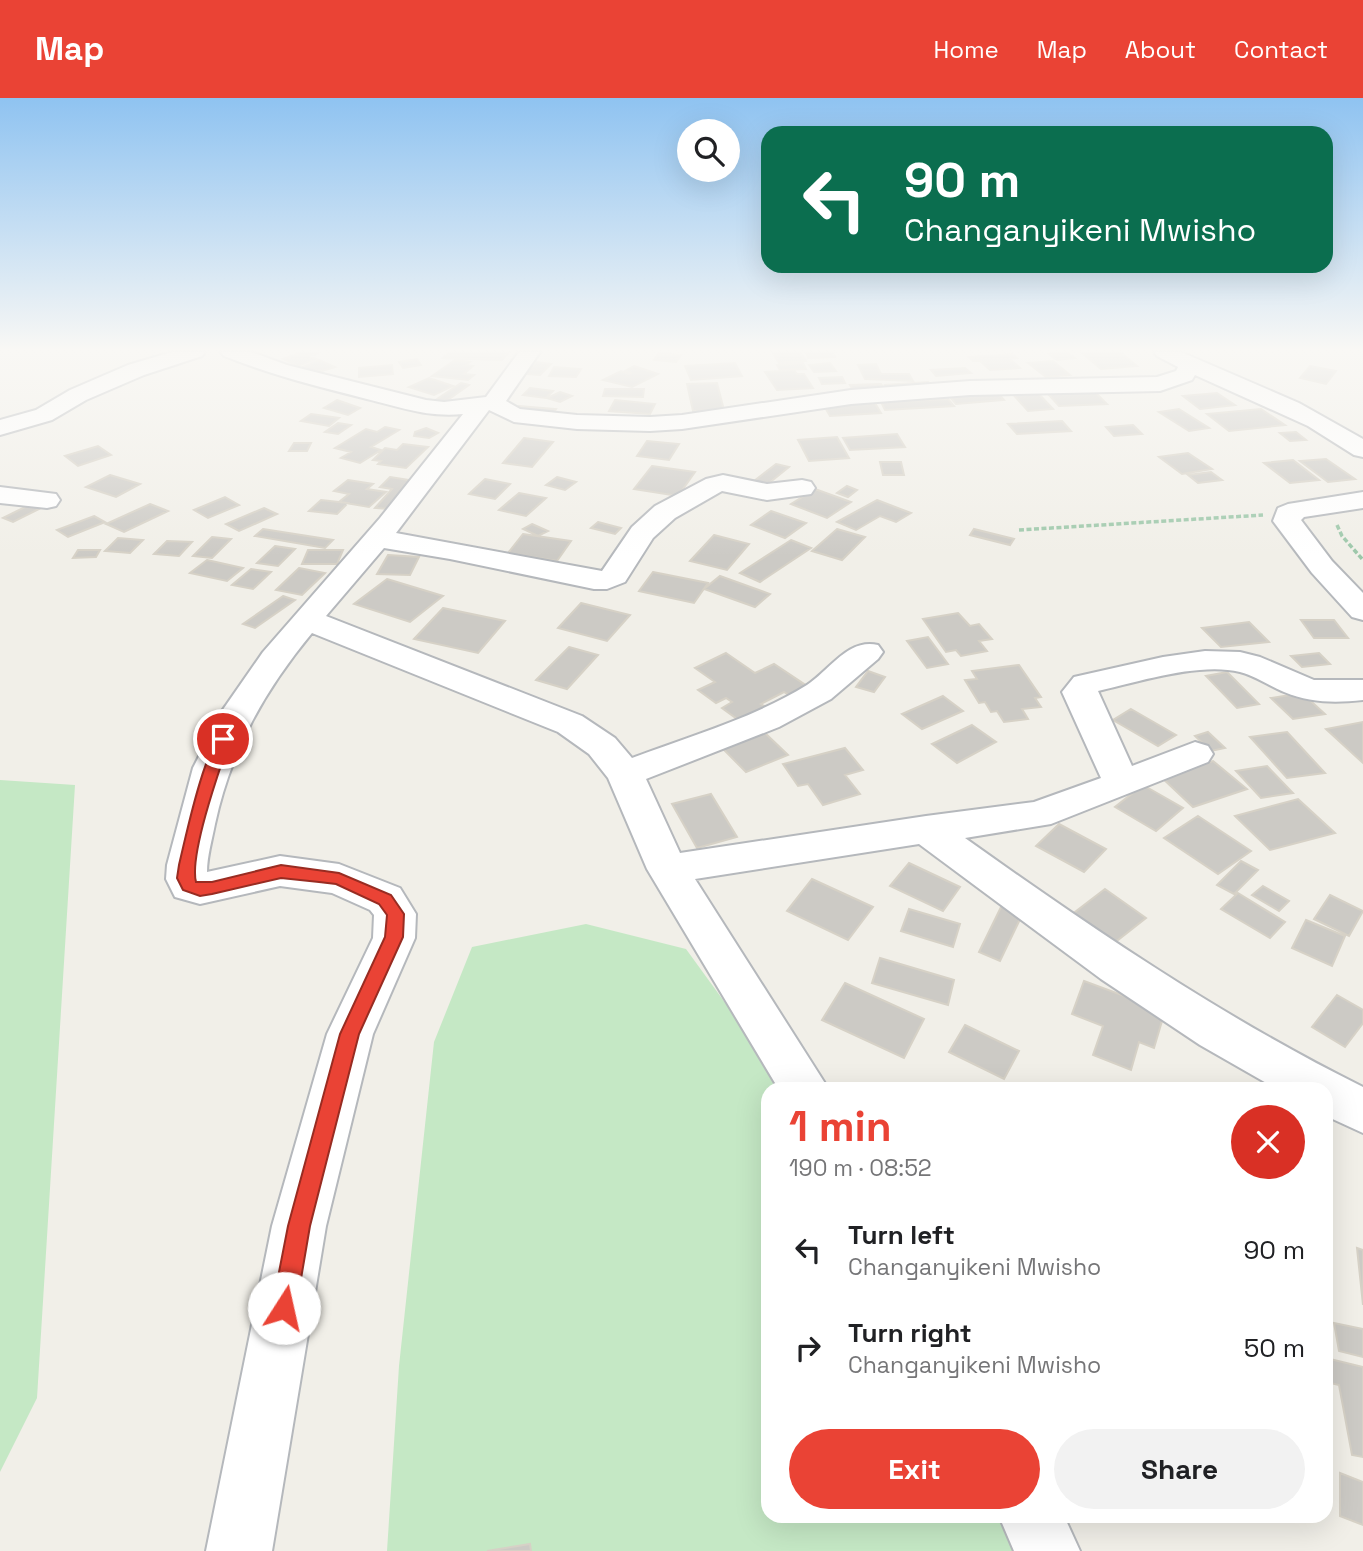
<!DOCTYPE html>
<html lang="en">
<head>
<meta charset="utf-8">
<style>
  :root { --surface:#fff; --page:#f2f2f2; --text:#202124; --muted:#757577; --accent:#ea4335 }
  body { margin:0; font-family:"Space Grotesk",sans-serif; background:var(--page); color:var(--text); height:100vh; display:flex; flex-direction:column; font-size:26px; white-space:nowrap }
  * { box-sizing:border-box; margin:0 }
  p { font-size:23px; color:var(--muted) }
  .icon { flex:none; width:38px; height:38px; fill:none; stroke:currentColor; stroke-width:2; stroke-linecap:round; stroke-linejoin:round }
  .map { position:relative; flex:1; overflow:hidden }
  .details { position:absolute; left:761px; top:984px; width:572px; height:441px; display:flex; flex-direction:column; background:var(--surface); border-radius:21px; box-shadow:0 7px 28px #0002 }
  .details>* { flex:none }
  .top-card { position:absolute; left:761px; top:28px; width:572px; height:147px; border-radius:21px; box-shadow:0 7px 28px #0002; background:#0b6e4f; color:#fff; overflow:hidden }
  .tools { position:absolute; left:677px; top:21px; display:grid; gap:14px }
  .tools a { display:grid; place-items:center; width:63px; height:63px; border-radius:50%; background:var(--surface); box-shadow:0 7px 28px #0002; font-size:35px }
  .pin { position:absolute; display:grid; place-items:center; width:60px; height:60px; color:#fff; margin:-30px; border:4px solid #fff; border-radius:50%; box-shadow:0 2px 7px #0007 }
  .me { position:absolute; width:77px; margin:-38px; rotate:10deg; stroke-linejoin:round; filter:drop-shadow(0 0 5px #0008) }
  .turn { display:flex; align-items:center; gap:24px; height:147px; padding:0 28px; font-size:32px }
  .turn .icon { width:91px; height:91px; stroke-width:2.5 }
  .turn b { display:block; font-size:49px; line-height:60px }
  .round { display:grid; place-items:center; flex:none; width:74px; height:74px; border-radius:37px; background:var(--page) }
  .headline { display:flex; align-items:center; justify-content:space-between; height:119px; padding:0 28px }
  h1 { font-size:42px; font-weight:600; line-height:52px; color:var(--accent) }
  .primary-button { display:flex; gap:14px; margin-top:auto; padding:14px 28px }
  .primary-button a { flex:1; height:80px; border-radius:42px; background:var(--accent); color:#fff; font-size:28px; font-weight:600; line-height:80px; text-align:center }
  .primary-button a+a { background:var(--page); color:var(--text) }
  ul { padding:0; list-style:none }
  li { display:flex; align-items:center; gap:21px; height:98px; padding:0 28px }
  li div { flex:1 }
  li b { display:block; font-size:26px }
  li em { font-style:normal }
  header { display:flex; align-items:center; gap:42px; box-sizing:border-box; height:98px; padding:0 35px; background:var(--accent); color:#fff }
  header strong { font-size:33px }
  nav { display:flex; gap:38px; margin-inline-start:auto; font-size:24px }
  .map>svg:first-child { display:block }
  .green { fill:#c5e8c5 }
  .building { fill:#cccac5; stroke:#d6d1c6; stroke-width:2 }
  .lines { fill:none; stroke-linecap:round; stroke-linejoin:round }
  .minor-casing { stroke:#b5b8bc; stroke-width:4 }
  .path { stroke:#9cc7a9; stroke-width:3.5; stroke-dasharray:5 2.5; stroke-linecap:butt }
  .minor { fill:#fff; fill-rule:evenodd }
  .route { fill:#ea4335; stroke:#982c22; stroke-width:2 }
</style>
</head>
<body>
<header>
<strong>Map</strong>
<nav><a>Home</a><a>Map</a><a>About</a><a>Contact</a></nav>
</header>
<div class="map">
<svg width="1363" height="1453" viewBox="0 0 1363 1453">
  <rect width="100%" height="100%" fill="#f1efe8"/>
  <path class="green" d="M 0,682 L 75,687 L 37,1300 L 0,1374 Z
    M 586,826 L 686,851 L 787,990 L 768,990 L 768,1418 L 1033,1418 L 1045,1453 L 387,1453 L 399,1268 L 434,944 L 472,849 Z"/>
  <path class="building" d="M 303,254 L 319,255 L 309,258 L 316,261 L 298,268 L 283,261 Z
    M 449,254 L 509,254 L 502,262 L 443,260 Z
    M 772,254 L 800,254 L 806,263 L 779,265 Z
    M 806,254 L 833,254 L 835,259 L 808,260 Z
    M 1067,254 L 1075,260 L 1057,262 L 1049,256 Z
    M 1120,254 L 1137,268 L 1101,271 L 1082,255 Z
    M 659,255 L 681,257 L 676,264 L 654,262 Z
    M 1012,256 L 1017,260 L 1010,261 L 1020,270 L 990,272 L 980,263 L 973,263 L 969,259 Z
    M 417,261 L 421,267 L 403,270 L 399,264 Z
    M 319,262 L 335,269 L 312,276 L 300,270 Z
    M 455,262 L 470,264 L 466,267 L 473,268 L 464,276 L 474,277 L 468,282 L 432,278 Z
    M 1053,263 L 1070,277 L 1046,279 L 1028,265 Z
    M 536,264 L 551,266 L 540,277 L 525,276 Z
    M 735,265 L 742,278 L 691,282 L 685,268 Z
    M 803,265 L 806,271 L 780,272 L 777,267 Z
    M 830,265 L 836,273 L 814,274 L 809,267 Z
    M 876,266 L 881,276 L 909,276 L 913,283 L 865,281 L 858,267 Z
    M 392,267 L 393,276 L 359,279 L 359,270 Z
    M 634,268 L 658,276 L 632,289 L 603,282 L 621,273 L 629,276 L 631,275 L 625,273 Z
    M 1310,268 L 1336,273 L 1326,286 L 1300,280 Z
    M 554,269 L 581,271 L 576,279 L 549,278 Z
    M 965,270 L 971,275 L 936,278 L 931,272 Z
    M 794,272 L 797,276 L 804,276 L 813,290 L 777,292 L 765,274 Z
    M 842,279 L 845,285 L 822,286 L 819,280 Z
    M 429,280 L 453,288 L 434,297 L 409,289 Z
    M 928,284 L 933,290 L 889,293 L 885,287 Z
    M 461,285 L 469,287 L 445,304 L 434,303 Z
    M 717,285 L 724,312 L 693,313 L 687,286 Z
    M 881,286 L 887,294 L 855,296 L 850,287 Z
    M 530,290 L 553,293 L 546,300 L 523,297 Z
    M 605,291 L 644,291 L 643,299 L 603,298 Z
    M 1035,292 L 1053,311 L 1028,313 L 1010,293 Z
    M 1094,293 L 1107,306 L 1059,308 L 1047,295 Z
    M 560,294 L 572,298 L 560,304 L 547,300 Z
    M 997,294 L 1004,302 L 956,306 L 949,298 Z
    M 1217,295 L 1235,307 L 1200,311 L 1183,298 Z
    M 948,301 L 954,308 L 885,312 L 881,304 Z
    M 337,302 L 360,310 L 348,317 L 324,310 Z
    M 615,302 L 655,306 L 650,316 L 609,313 Z
    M 875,305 L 881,315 L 830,318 L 824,308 Z
    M 519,308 L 556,311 L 553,315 L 515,312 Z
    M 1179,311 L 1209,330 L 1189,333 L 1159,314 Z
    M 1261,311 L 1285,327 L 1229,333 L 1207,316 Z
    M 311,316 L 339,320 L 329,328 L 301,323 Z
    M 1062,323 L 1071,333 L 1017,336 L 1008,326 Z
    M 338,325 L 351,327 L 338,336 L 325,334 Z
    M 1133,327 L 1142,336 L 1114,338 L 1106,329 Z
    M 385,329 L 399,332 L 371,349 L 381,352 L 360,365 L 341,360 L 351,354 L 335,350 L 366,331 L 377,334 Z
    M 426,330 L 438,335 L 429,340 L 414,338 L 415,334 Z
    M 1296,334 L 1306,342 L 1290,343 L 1280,335 Z
    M 897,336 L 905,349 L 850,352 L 843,340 Z
    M 837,339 L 849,360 L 809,363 L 798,342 Z
    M 524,340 L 553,344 L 532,369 L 503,365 Z
    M 647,343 L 679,346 L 669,362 L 637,358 Z
    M 294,345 L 311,345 L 307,353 L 289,353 Z
    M 403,346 L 428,349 L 406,370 L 378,366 L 381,363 L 373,362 L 385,350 L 397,352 Z
    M 98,348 L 111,357 L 78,368 L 65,358 Z
    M 1188,355 L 1212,371 L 1182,376 L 1159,359 Z
    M 1326,361 L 1355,381 L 1328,384 L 1300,363 Z
    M 1293,362 L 1319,382 L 1290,385 L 1264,365 Z
    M 880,364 L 901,364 L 904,377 L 883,377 Z
    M 776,366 L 789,369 L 763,390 L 750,386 Z
    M 652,368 L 695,374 L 678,398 L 634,391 Z
    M 1211,374 L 1222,382 L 1198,385 L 1188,377 Z
    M 110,377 L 140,386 L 116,399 L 86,389 Z
    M 390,379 L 415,383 L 389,411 L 375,410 L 392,391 L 380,389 Z
    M 557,379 L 576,384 L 565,392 L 546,387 Z
    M 485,381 L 510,386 L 495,401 L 469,396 Z
    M 348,382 L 373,386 L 367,391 L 386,394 L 369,409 L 339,404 L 349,396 L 334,393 Z
    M 847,388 L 857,392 L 848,399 L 837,395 Z
    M 815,391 L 851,404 L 827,420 L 791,406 Z
    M 519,395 L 546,400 L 526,418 L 499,412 Z
    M 225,399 L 239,407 L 208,420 L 194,412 Z
    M 321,402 L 348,405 L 337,416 L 309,413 Z
    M 877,402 L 911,415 L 896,424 L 880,418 L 856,432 L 837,424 Z
    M 35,404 L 45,408 L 13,424 L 3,420 Z
    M 150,406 L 168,413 L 124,434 L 106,426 Z
    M 264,410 L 277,416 L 239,433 L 226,426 Z
    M 771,413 L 806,425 L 785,440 L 751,427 Z
    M 94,418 L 105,424 L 68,439 L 57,432 Z
    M 598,424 L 621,430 L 615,436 L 591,430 Z
    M 532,426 L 548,433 L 538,438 L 523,431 Z
    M 263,431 L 333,442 L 325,450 L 255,438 Z
    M 837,431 L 865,439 L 842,462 L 812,453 Z
    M 974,431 L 1014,441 L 1010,447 L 970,437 Z
    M 523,436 L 571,443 L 557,463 L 508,455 Z
    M 714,437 L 749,446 L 727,472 L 690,463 Z
    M 212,439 L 231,441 L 212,460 L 193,458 Z
    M 118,440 L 143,442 L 130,455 L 105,453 Z
    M 791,442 L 811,450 L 760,484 L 740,475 Z
    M 167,443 L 192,444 L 179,458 L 154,456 Z
    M 275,448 L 295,451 L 278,468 L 257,465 Z
    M 78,452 L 100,452 L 96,459 L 73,460 Z
    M 308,452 L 343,452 L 337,466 L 302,466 Z
    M 388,457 L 419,459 L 410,477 L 377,476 Z
    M 207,462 L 243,470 L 227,483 L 190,475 Z
    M 299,470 L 325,475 L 302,497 L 276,492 Z
    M 251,471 L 271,474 L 253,491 L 232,487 Z
    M 653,474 L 708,485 L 694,505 L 639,493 Z
    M 720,478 L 770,496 L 755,509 L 704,491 Z
    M 387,481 L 443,498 L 410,524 L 354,506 Z
    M 283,498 L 295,502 L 255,530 L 243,526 Z
    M 581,505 L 630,517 L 607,543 L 558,530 Z
    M 443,510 L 505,523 L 478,555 L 414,541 Z
    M 958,515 L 970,528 L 979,526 L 992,541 L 979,543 L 987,553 L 961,558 L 956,552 L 946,554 L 923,521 Z
    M 1301,522 L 1334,522 L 1348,540 L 1314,540 Z
    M 1249,524 L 1269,544 L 1221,549 L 1202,530 Z
    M 928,539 L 948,566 L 927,570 L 907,543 Z
    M 569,549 L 598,557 L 567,591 L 536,582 Z
    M 726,555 L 755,575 L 774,566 L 810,590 L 792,599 L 784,594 L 761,606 L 771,612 L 744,626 L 722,610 L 732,604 L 726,600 L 716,605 L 698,592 L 715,584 L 695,570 Z
    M 1319,555 L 1330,566 L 1302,569 L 1291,558 Z
    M 1019,567 L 1041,599 L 1035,600 L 1041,609 L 1022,611 L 1028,621 L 1004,624 L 997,613 L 991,614 L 985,604 L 979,605 L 965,582 L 977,581 L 972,573 Z
    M 868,573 L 885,579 L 874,594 L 856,589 Z
    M 1227,574 L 1259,606 L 1237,610 L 1206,578 Z
    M 1302,595 L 1325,616 L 1293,621 L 1271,600 Z
    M 943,598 L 963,613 L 922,631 L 902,616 Z
    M 1131,611 L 1176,637 L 1158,648 L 1113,622 Z
    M 1363,624 L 1363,665 L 1326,631 Z
    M 972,627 L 996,644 L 957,665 L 932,646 Z
    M 1208,634 L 1225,650 L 1211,653 L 1195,638 Z
    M 1287,634 L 1325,675 L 1287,680 L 1250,639 Z
    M 765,635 L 788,657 L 746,674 L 723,651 Z
    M 845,650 L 863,672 L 845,677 L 860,696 L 823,707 L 808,686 L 798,688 L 783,666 Z
    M 1213,663 L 1247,691 L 1193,709 L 1161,679 Z
    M 1267,668 L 1293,695 L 1261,700 L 1236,673 Z
    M 1143,687 L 1183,710 L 1156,733 L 1115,709 Z
    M 711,696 L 737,739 L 697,750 L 672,706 Z
    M 1298,701 L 1335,735 L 1270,752 L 1235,718 Z
    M 1198,718 L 1251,753 L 1218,776 L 1164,740 Z
    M 1059,726 L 1106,751 L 1084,774 L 1036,748 Z
    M 1241,763 L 1258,772 L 1234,796 L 1217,787 Z
    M 909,765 L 960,789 L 943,813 L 890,788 Z
    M 812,781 L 873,809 L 848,842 L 787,813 Z
    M 1263,788 L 1289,803 L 1279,813 L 1252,797 Z
    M 1105,791 L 1146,820 L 1099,857 L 1058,827 Z
    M 1238,795 L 1285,824 L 1270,840 L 1221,811 Z
    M 1330,797 L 1363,813 L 1349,838 L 1314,821 Z
    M 1002,807 L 1023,815 L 1000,863 L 979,854 Z
    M 909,811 L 960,826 L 953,849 L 901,833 Z
    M 1306,822 L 1345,838 L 1332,868 L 1292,850 Z
    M 880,860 L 954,882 L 948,907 L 872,885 Z
    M 1084,883 L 1165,913 L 1154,950 L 1139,944 L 1131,972 L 1093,957 L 1103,928 L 1072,916 Z
    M 845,885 L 924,921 L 904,960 L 822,922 Z
    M 1337,897 L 1363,912 L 1363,925 L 1345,949 L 1312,929 Z
    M 965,927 L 1019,953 L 1004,981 L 949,954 Z
    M 1357,1150 L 1363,1152 L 1363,1207 Z
    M 1334,1225 L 1363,1231 L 1363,1259 L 1339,1253 Z
    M 1326,1260 L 1363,1269 L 1363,1359 L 1352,1357 L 1339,1287 L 1326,1284 Z
    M 1340,1375 L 1363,1384 L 1363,1427 L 1340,1418 Z
    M 530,1446 L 531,1453 L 487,1453 Z"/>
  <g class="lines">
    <g class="minor-casing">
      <path id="minor" d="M 172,254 L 205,254 L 202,258 L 144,277 L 86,302 L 52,322 L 0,337 L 0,322 L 36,312 L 70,292 L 128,267 Z
        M 221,254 L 251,254 L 287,267 L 426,302 L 444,304 L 486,299 L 519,254 L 540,254 L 506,303 L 520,311 L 577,317 L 650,319 L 682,317 L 851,292 L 970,283 L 1157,279 L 1176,273 L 1178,269 L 1157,258 L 1154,254 L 1181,254 L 1299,305 L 1363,341 L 1363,359 L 1354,357 L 1308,328 L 1195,277 L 1192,282 L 1160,293 L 970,297 L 851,306 L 682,331 L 650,333 L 577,331 L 514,324 L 489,312 L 396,435 L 602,473 L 632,429 L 655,408 L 706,381 L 723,377 L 767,386 L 802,382 L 811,384 L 815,390 L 811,396 L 767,402 L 722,393 L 675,420 L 653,440 L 625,484 L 607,491 L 594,491 L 450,461 L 384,450 L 326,518 L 582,618 L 615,640 L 632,660 C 690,638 754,620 807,587 C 830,572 848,540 878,547 L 883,554 L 878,561 L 831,601 L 779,629 L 646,681 L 680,755 L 926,718 L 1034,704 L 1101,680 L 1062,594 L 1074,579 L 1163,559 L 1205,553 L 1240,554 L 1260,559 L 1314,582 L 1363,582 L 1363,602 C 1336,605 1310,605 1284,594 C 1269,588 1256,578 1240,574 C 1199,564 1138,584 1098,593 L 1132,668 L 1195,644 L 1208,648 L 1213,656 L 1208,664 L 1051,726 L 965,740 C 1093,831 1222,919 1363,989 L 1363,1035 L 1326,1018 L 1326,990 L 1275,990 L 1200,947 L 1101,881 L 919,746 L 695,781 L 828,990 L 778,990 L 647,771 L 608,680 L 589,656 L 558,634 L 312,535 C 264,593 231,652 215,726 C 212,742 207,758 207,774 L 280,758 L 339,766 L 400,790 L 416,816 L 415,840 L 373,936 L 326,1128 L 272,1453 L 206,1453 L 272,1128 L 327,936 L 373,840 L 374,817 L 370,812 L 332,795 L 280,788 L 200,806 L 175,799 L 166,781 L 167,767 L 193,670 L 222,613 L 263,554 L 380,420 L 463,316 C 428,320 396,308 363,300 C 315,288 269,276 224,258 Z
        M 0,389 L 56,396 L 60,402 L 56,408 L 47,410 L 0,405 Z
        M 1363,394 L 1363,410 L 1304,419 L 1301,422 L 1332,463 L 1363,495 L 1363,522 L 1352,519 L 1312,475 L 1273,423 L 1278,410 L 1288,406 Z
        M 999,1418 L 1064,1418 L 1080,1453 L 1014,1453 Z"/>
    </g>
    <path class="path" d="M 1337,427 L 1342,438 L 1363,462
      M 1019,432 L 1263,417"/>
    <use href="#minor" class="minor"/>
  </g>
  <linearGradient id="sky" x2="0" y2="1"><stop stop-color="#8fc3f1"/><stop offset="0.55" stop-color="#f9f8f5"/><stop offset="1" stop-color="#f9f8f5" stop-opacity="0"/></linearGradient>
  <rect width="1363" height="458" fill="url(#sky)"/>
  <path class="route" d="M 223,637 L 230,641 C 220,670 189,757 196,784 L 212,784 L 281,767 L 339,775 L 391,797 L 404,816 L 403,839 L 359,936 L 310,1128 L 296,1210 L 292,1218 L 284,1221 L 276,1218 L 272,1210 L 288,1128 L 340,936 L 385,839 L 387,817 L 379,806 L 336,786 L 319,784 L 281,780 L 212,796 L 200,798 L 183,792 L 177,780 L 179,767 C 184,746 206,642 223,637 Z"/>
</svg>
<div class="tools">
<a><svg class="icon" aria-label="search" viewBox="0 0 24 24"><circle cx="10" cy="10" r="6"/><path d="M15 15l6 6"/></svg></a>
</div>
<div class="pin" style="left:223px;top:641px;background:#d93025"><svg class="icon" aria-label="arrive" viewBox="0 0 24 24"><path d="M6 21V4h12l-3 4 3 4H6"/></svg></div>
<svg class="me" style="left:284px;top:1210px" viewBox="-20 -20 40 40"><circle r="19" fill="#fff"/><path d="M0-13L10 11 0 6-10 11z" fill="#ea4335"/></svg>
<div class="top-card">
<div class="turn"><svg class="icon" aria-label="left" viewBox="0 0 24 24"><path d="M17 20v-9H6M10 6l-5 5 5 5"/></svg><div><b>90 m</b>Changanyikeni Mwisho</div></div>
</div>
<section class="details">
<div class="headline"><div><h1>1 min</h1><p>190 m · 08:52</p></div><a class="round" style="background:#d93025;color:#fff"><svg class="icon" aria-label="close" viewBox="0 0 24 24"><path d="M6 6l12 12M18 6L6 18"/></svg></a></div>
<ul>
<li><svg class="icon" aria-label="left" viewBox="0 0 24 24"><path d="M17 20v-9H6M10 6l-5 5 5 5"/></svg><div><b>Turn left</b><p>Changanyikeni Mwisho</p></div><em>90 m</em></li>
<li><svg class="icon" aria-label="right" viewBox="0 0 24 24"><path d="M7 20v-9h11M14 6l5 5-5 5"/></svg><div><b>Turn right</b><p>Changanyikeni Mwisho</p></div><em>50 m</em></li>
</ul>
<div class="primary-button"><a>Exit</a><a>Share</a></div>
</section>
</div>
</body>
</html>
